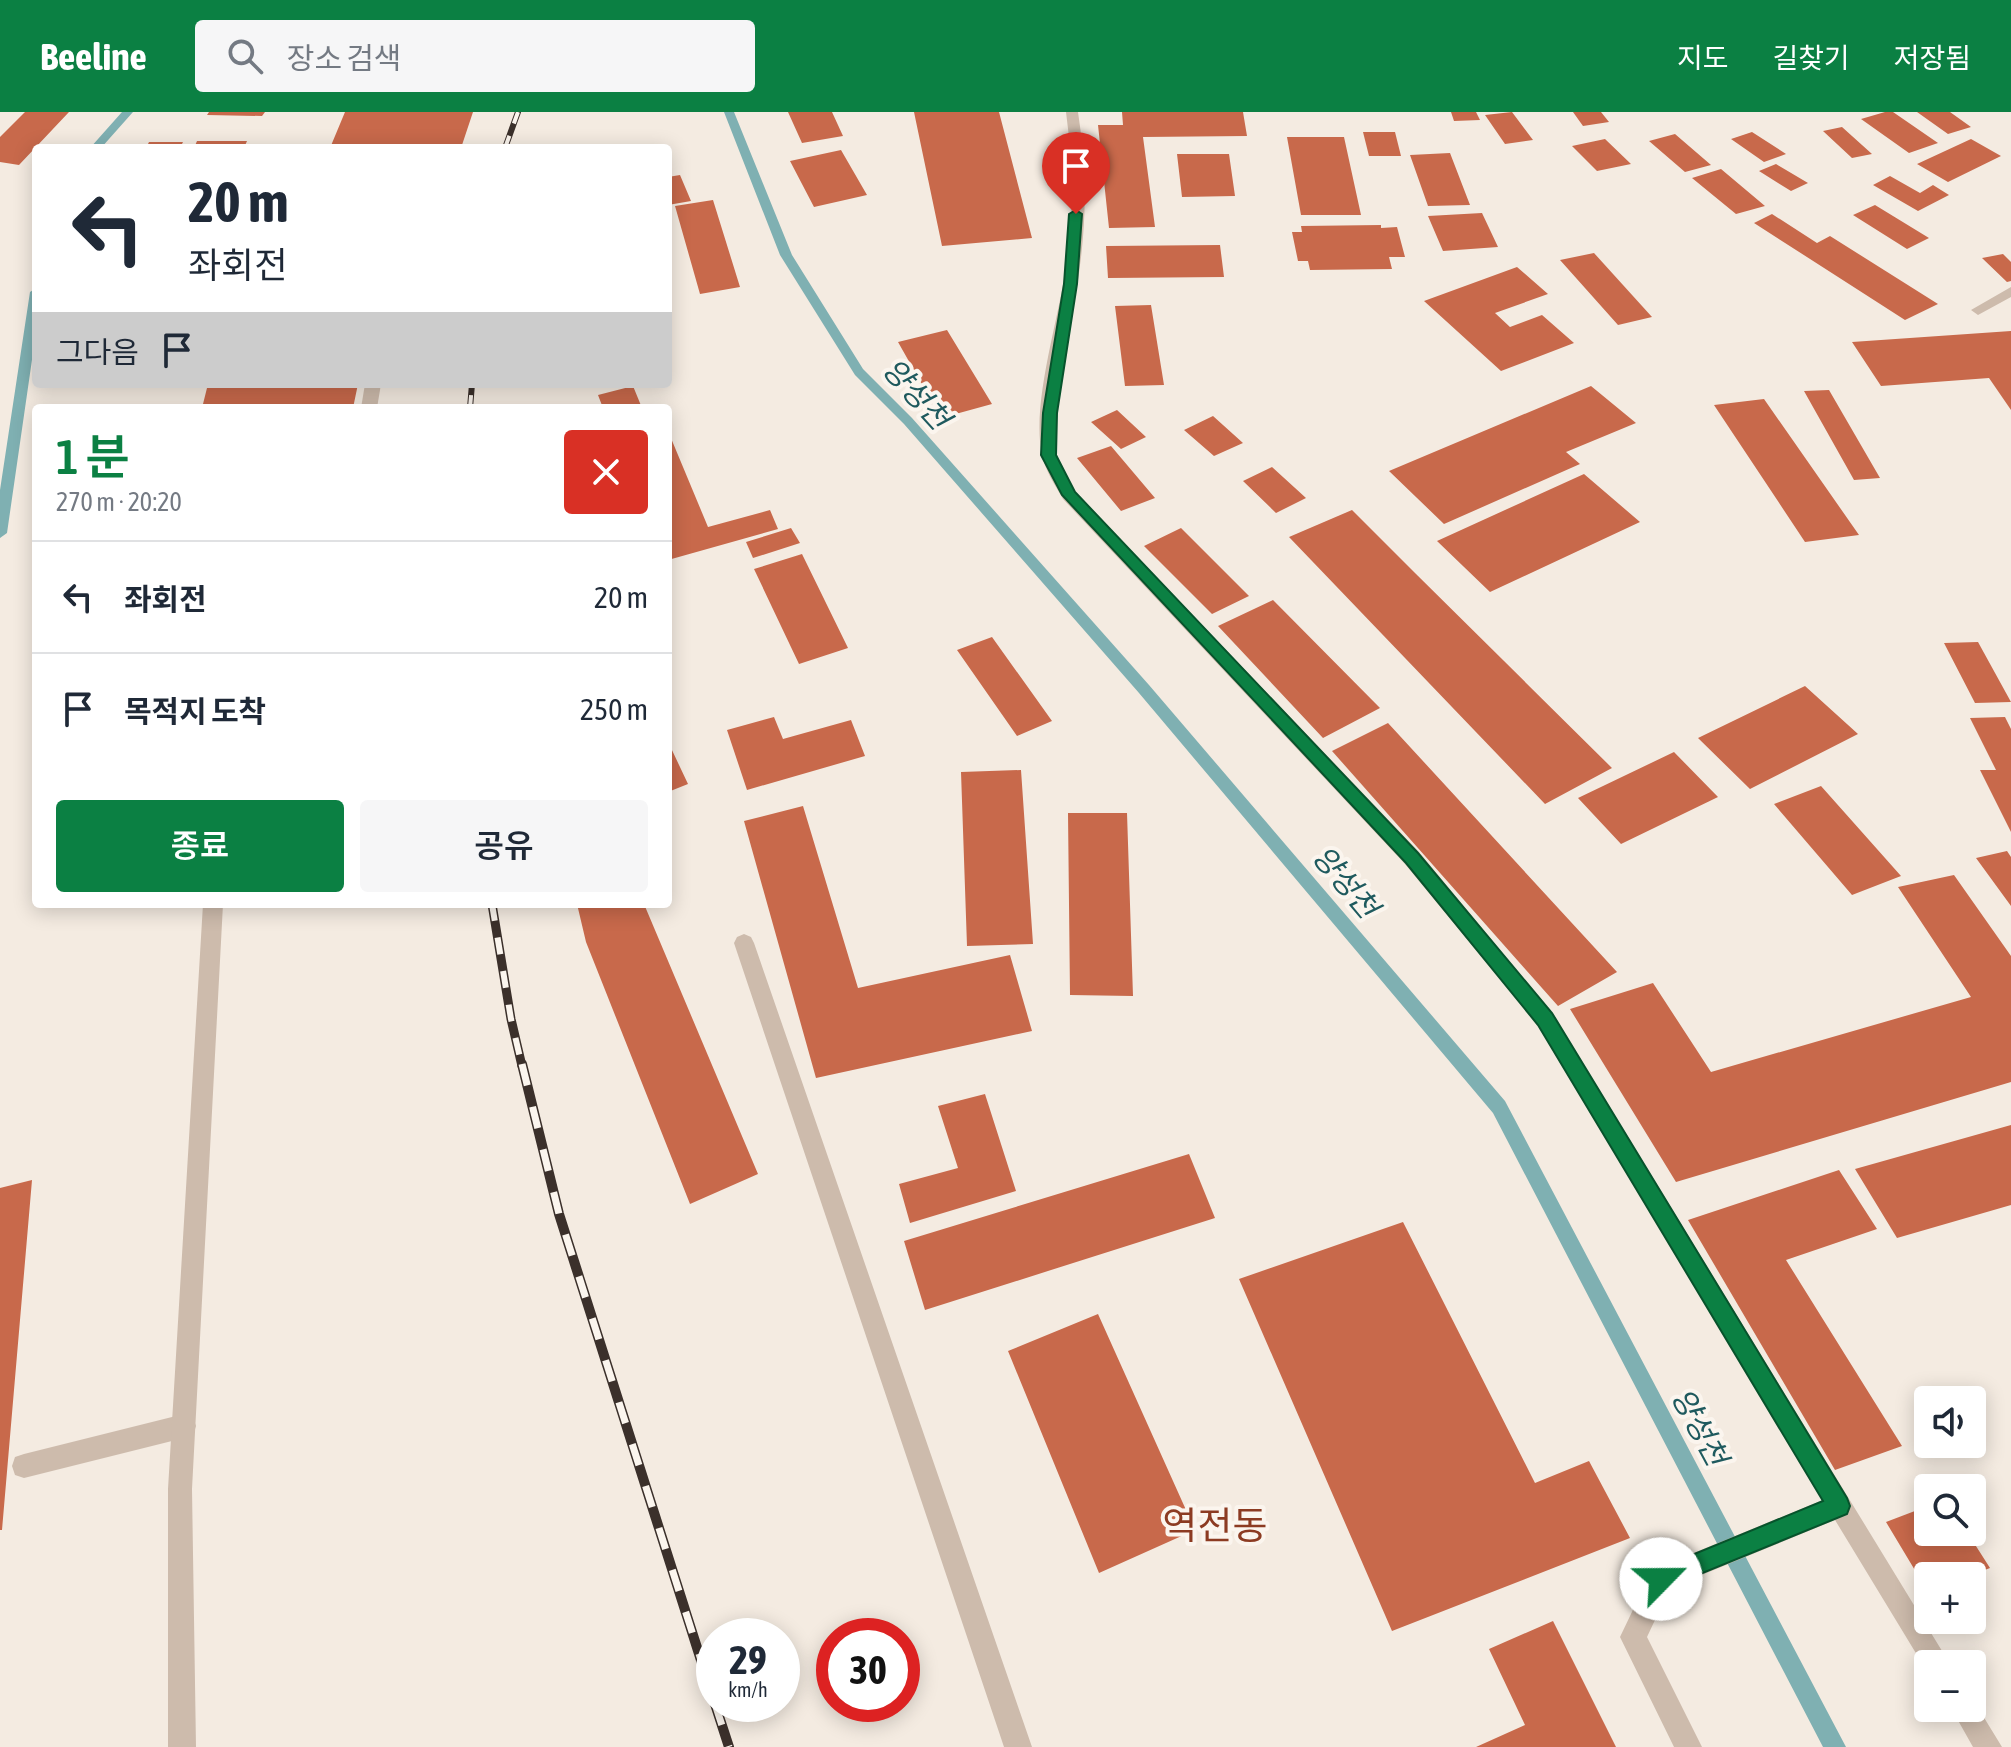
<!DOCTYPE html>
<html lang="ko">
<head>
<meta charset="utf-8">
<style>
  :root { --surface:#fff; --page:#f6f6f7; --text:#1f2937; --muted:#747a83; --line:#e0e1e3; --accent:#0b8043 }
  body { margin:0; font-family:"Asap Condensed","Noto Sans KR",sans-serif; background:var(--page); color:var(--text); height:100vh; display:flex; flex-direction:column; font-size:30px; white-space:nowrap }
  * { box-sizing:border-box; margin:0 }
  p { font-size:26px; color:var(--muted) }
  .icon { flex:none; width:44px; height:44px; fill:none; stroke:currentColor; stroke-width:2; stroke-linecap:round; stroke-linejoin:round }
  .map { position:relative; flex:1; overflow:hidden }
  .details { position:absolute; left:32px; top:292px; width:640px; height:504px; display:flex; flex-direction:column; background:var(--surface); border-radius:8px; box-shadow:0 4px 20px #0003 }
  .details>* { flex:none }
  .guide { position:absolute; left:32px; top:32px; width:640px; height:244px; border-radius:8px; box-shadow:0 4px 20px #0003; background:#fff; color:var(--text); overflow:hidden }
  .controls { position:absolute; left:1914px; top:1274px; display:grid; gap:16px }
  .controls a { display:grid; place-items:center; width:72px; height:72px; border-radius:8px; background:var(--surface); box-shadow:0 4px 20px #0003; font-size:40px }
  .speed { position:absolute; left:696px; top:1506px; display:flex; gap:16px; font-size:40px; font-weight:700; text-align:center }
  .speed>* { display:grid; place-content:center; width:104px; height:104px; border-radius:50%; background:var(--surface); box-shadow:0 4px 20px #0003; line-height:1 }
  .speed small { font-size:20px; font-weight:400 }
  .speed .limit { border:12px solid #d22; background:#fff; color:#111 }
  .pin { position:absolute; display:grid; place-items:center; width:68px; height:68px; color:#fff; margin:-82px -34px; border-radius:50% 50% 50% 0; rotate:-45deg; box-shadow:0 0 8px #0007 }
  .pin .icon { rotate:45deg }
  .me { position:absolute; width:88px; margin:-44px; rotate:67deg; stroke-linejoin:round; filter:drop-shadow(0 0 6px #0008) }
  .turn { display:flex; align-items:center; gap:28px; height:168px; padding:0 24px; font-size:36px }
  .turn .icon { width:104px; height:104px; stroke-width:2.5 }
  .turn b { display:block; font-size:56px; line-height:68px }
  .then { display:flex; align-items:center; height:76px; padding:0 24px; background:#0003; gap:16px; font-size:30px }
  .round { display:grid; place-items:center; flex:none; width:84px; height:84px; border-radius:8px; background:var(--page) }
  .headline { display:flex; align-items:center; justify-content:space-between; height:136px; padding:0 24px }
  h1 { font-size:48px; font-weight:600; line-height:60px; color:var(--accent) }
  .cta { display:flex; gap:16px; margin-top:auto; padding:16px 24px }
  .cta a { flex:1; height:92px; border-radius:8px; background:var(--accent); color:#fff; font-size:32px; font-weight:600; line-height:92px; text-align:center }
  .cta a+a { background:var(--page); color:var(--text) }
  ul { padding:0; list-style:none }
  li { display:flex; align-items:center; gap:24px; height:112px; padding:0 24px; border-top:2px solid var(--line) }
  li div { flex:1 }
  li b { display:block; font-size:30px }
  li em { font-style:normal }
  header { display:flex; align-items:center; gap:48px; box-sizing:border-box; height:112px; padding:0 40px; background:var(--accent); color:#fff }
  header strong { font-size:38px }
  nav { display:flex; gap:44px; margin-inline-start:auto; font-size:28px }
  .search { width:560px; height:72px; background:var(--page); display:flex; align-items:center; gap:20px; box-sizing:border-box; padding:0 28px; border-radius:8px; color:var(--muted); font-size:30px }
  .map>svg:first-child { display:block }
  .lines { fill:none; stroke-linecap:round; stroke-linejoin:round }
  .stream { fill:#7fb0b2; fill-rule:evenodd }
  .building { fill:#c8694b }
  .service { fill:#cdbbac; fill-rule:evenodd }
  .minor { fill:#cdbbac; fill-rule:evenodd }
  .rail-far2-casing { stroke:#3b302b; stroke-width:6 }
  .rail-far1-casing { stroke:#3b302b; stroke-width:9 }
  .rail-casing { stroke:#3b302b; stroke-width:10 }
  .rail-far2 { stroke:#fbf5ee; stroke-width:4; stroke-dasharray:13; stroke-linecap:butt }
  .rail-far1 { stroke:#fbf5ee; stroke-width:6; stroke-dasharray:17; stroke-linecap:butt }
  .rail { stroke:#fbf5ee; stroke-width:7; stroke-dasharray:22; stroke-linecap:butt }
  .route { fill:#0b8043; stroke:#07532c; stroke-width:2 }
  .labels { text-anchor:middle; stroke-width:8; stroke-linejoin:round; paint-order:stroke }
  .water-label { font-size:30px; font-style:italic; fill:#1f5a5e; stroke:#fbf5ee }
  .near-quarter-label { font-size:38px; fill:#8c3b22; stroke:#fbf5ee }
</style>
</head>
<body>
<header>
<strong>Beeline</strong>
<div class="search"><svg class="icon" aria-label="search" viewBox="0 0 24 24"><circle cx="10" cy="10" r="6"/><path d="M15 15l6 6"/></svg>장소 검색</div>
<nav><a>지도</a><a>길찾기</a><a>저장됨</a></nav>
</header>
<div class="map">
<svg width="2011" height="1635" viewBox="0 0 2011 1635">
  <rect width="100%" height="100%" fill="#f4ebe1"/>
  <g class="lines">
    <path class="stream" d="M 122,0 L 133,0 L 101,36 L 90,36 Z
      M 724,0 L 734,0 L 792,143 L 863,257 L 912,306 L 1149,573 L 1505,989 L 1846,1635 L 1823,1635 L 1493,1001 L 1139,581 L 904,312 L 855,263 L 780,143 Z
      M 36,176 L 36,220 L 7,421 L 0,426 L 0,378 L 30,180 Z"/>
  </g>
  <path class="building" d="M 25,0 L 69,0 L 19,53 L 0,50 L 0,25 Z
    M 209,0 L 265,0 L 262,4 L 207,3 Z
    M 345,0 L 473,0 L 461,36 L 330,36 Z
    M 788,0 L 832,0 L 843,24 L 802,31 Z
    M 914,0 L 999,0 L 1032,126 L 942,134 Z
    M 1122,0 L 1243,0 L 1247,24 L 1143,25 L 1155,115 L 1109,116 L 1098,13 L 1123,13 Z
    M 1451,0 L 1476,0 L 1480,8 L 1454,9 Z
    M 1512,0 L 1533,28 L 1505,32 L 1485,3 Z
    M 1573,0 L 1601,0 L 1609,10 L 1583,14 Z
    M 1885,0 L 1893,0 L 1938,31 L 1909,41 L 1861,7 Z
    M 1917,0 L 1950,0 L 1971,15 L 1948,22 Z
    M 1842,15 L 1872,42 L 1852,46 L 1823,19 Z
    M 1363,20 L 1395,20 L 1401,44 L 1369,44 Z
    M 1752,20 L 1786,42 L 1764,50 L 1731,27 Z
    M 1675,22 L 1711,53 L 1685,60 L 1649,29 Z
    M 1287,25 L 1344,25 L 1361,103 L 1301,103 Z
    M 1605,27 L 1631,52 L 1597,59 L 1572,34 Z
    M 1971,27 L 2001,44 L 1948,70 L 1917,52 Z
    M 197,29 L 247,29 L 244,36 L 194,36 Z
    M 149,30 L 183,30 L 180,36 L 146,36 Z
    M 841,38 L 867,83 L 814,95 L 790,49 Z
    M 1450,41 L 1470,93 L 1428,94 L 1410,43 Z
    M 1177,42 L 1229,42 L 1235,84 L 1182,85 Z
    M 1776,52 L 1808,71 L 1791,79 L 1759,59 Z
    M 1721,57 L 1765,94 L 1736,102 L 1692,66 Z
    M 680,63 L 691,89 L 668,93 L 668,65 Z
    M 1890,64 L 1920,81 L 1933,73 L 1949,83 L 1918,99 L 1873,73 Z
    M 713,88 L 740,175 L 700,182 L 675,94 Z
    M 1875,93 L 1929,126 L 1907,137 L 1853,103 Z
    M 1482,101 L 1498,135 L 1443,139 L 1428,104 Z
    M 1772,102 L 1817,131 L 1830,124 L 1938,192 L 1905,208 L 1754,111 Z
    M 1381,113 L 1381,116 L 1397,115 L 1405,145 L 1389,145 L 1392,157 L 1310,158 L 1308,149 L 1298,149 L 1292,120 L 1302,120 L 1301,114 Z
    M 1220,133 L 1224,165 L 1108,166 L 1106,134 Z
    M 1594,141 L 1652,205 L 1618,213 L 1560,148 Z
    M 2003,142 L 2011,150 L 2011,169 L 2007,170 L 1982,146 Z
    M 1517,155 L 1548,182 L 1495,201 L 1510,215 L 1542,203 L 1574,231 L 1501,259 L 1424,189 Z
    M 1151,193 L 1164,273 L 1125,274 L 1115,194 Z
    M 947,218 L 992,292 L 941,306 L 898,230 Z
    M 2011,219 L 2011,298 L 1989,266 L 1881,274 L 1852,230 Z
    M 208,272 L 358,272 L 353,296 L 202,296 Z
    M 633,274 L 642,296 L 603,296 L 598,283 Z
    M 1591,274 L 1636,311 L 1566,340 L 1580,352 L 1444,412 L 1389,359 Z
    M 1829,278 L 1880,366 L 1854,368 L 1804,279 Z
    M 1764,287 L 1859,423 L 1805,430 L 1714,293 Z
    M 1117,298 L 1146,325 L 1121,337 L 1091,310 Z
    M 1213,304 L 1243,331 L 1214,344 L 1184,318 Z
    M 668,319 L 708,415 L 770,398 L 778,417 L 668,448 Z
    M 1111,334 L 1155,386 L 1121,399 L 1077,346 Z
    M 1272,355 L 1306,386 L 1276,401 L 1243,369 Z
    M 1584,362 L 1640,410 L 1490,480 L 1437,429 Z
    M 1352,398 L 1415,461 L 1612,656 L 1545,692 L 1289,425 Z
    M 791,416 L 800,431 L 753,446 L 746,430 Z
    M 1181,416 L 1249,484 L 1212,502 L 1144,434 Z
    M 802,442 L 848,536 L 799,552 L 754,457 Z
    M 1273,488 L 1380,596 L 1323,626 L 1218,514 Z
    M 992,525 L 1052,609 L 1017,624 L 957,538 Z
    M 1978,530 L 2011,590 L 1975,591 L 1944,531 Z
    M 1805,574 L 1858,622 L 1750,677 L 1698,626 Z
    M 774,605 L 783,627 L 851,608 L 865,644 L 747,678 L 727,618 Z
    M 2005,605 L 2011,617 L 2011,720 L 1980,658 L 1996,658 L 1970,606 Z
    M 1388,611 L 1617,860 L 1558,894 L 1332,639 Z
    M 671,636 L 688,672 L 668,680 L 668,637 Z
    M 1674,640 L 1718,685 L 1621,732 L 1578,686 Z
    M 1021,658 L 1033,832 L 967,834 L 961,660 Z
    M 1821,674 L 1901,764 L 1852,783 L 1774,692 Z
    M 803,694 L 858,876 L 1010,843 L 1032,919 L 816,966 L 744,709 Z
    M 1068,701 L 1127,701 L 1133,884 L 1070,883 Z
    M 2007,739 L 2011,745 L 2011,794 L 1976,746 Z
    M 1954,763 L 2011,844 L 2011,970 L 1676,1070 L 1570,897 L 1653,871 L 1711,960 L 1971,885 L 1898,775 Z
    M 577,792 L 644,792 L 758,1062 L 690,1092 L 586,830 Z
    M 985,982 L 1016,1079 L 910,1111 L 899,1072 L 958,1056 L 938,994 Z
    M 2011,1013 L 2011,1093 L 1897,1126 L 1855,1057 Z
    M 1189,1042 L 1215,1106 L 925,1198 L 904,1129 Z
    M 1839,1058 L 1877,1117 L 1786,1148 L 1902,1334 L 1835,1358 L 1688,1108 Z
    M 32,1068 L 2,1418 L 0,1418 L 0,1076 Z
    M 1403,1110 L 1535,1371 L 1589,1349 L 1630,1426 L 1392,1519 L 1239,1167 Z
    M 1098,1202 L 1195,1418 L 1099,1461 L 1008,1239 Z
    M 1928,1394 L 1928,1420 L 1967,1420 L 1990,1456 L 1969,1464 L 1928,1464 L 1928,1480 L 1886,1410 Z
    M 1553,1509 L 1616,1635 L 1476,1635 L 1525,1613 L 1489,1537 Z"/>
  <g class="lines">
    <path class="service" d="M 365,272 L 381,272 L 377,296 L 361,296 Z
      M 184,1302 L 193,1305 L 196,1314 L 193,1323 L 184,1326 L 24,1366 L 15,1363 L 12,1354 L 15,1345 L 24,1342 Z"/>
    <path class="minor" d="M 1066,0 L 1078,0 C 1086,51 1087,102 1080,153 C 1075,202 1045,303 1058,347 C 1062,359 1070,369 1075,380 L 1419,740 L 1552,901 L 1950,1552 L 1928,1552 L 1928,1561 L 1835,1408 L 1670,1476 L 1647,1525 L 1702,1635 L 1674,1635 L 1620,1525 L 1652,1458 L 1823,1388 L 1538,913 L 1405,752 L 1063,387 C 1055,373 1045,358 1042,343 C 1031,291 1059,208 1066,154 C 1073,102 1073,51 1066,0 Z
      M 2011,175 L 2011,185 L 1978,203 L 1971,198 Z
      M 203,792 L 223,792 L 192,1377 L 196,1635 L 168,1635 L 168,1377 Z
      M 744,822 L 751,825 L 754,831 L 1032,1635 L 1004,1635 L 734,831 L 737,825 Z
      M 1972,1586 L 2002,1635 L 1973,1635 L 1951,1596 L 1972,1596 Z"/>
    <g class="rail-far2-casing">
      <path id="rail-far2" d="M 505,36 L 518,0
        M 470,296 L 472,272"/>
    </g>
    <g class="rail-far1-casing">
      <path id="rail-far1" d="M 492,792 L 511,907 L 522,954"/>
    </g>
    <g class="rail-casing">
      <path id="rail" d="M 522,952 L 559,1102 L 714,1589
        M 715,1592 L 729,1635"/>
    </g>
    <use href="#rail-far2" class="rail-far2"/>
    <use href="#rail-far1" class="rail-far1"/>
    <use href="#rail" class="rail"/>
  </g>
  <path class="route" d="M 1076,98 L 1082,102 L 1077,172 L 1057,301 L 1056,343 L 1075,380 L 1418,741 L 1552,901 L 1847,1386 L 1850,1394 L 1847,1402 L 1661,1478 L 1653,1475 L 1650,1467 L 1653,1459 L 1823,1389 L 1538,913 L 1406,751 L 1062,383 L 1041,343 L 1043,301 L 1064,172 L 1069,102 Z"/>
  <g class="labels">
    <g class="water-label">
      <text transform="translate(916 282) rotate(48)" y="10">양성천</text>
      <text transform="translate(1345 770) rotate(50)" y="10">양성천</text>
      <text transform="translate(1699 1315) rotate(62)" y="10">양성천</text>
    </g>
    <g class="near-quarter-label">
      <text x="1215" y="1427">역전동</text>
    </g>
  </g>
</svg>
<div class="controls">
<a><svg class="icon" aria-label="sound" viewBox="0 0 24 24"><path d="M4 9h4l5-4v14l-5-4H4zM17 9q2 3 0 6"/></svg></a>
<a><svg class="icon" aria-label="search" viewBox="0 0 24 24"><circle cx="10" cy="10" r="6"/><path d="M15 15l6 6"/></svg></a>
<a>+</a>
<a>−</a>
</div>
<div class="speed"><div>29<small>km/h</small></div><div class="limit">30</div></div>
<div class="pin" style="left:1076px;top:102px;background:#d93025"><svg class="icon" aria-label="arrive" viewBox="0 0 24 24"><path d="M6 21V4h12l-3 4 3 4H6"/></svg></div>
<svg class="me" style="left:1661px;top:1467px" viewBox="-20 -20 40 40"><circle r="19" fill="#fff"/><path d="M0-13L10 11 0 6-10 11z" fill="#0b8043"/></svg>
<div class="guide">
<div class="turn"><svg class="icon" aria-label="left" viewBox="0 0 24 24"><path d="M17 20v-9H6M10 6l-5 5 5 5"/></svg><div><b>20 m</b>좌회전</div></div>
<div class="then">그다음<svg class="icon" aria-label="arrive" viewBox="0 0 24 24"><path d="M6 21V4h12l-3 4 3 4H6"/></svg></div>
</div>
<section class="details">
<div class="headline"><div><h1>1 분</h1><p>270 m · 20:20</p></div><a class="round" style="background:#d93025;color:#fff"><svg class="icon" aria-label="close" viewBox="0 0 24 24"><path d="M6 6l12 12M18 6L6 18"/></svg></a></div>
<ul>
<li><svg class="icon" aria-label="left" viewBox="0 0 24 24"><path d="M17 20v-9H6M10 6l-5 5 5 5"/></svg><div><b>좌회전</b></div><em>20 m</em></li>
<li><svg class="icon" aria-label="arrive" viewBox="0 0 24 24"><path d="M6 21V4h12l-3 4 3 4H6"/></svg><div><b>목적지 도착</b></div><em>250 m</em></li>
</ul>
<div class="cta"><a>종료</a><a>공유</a></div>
</section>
</div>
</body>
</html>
